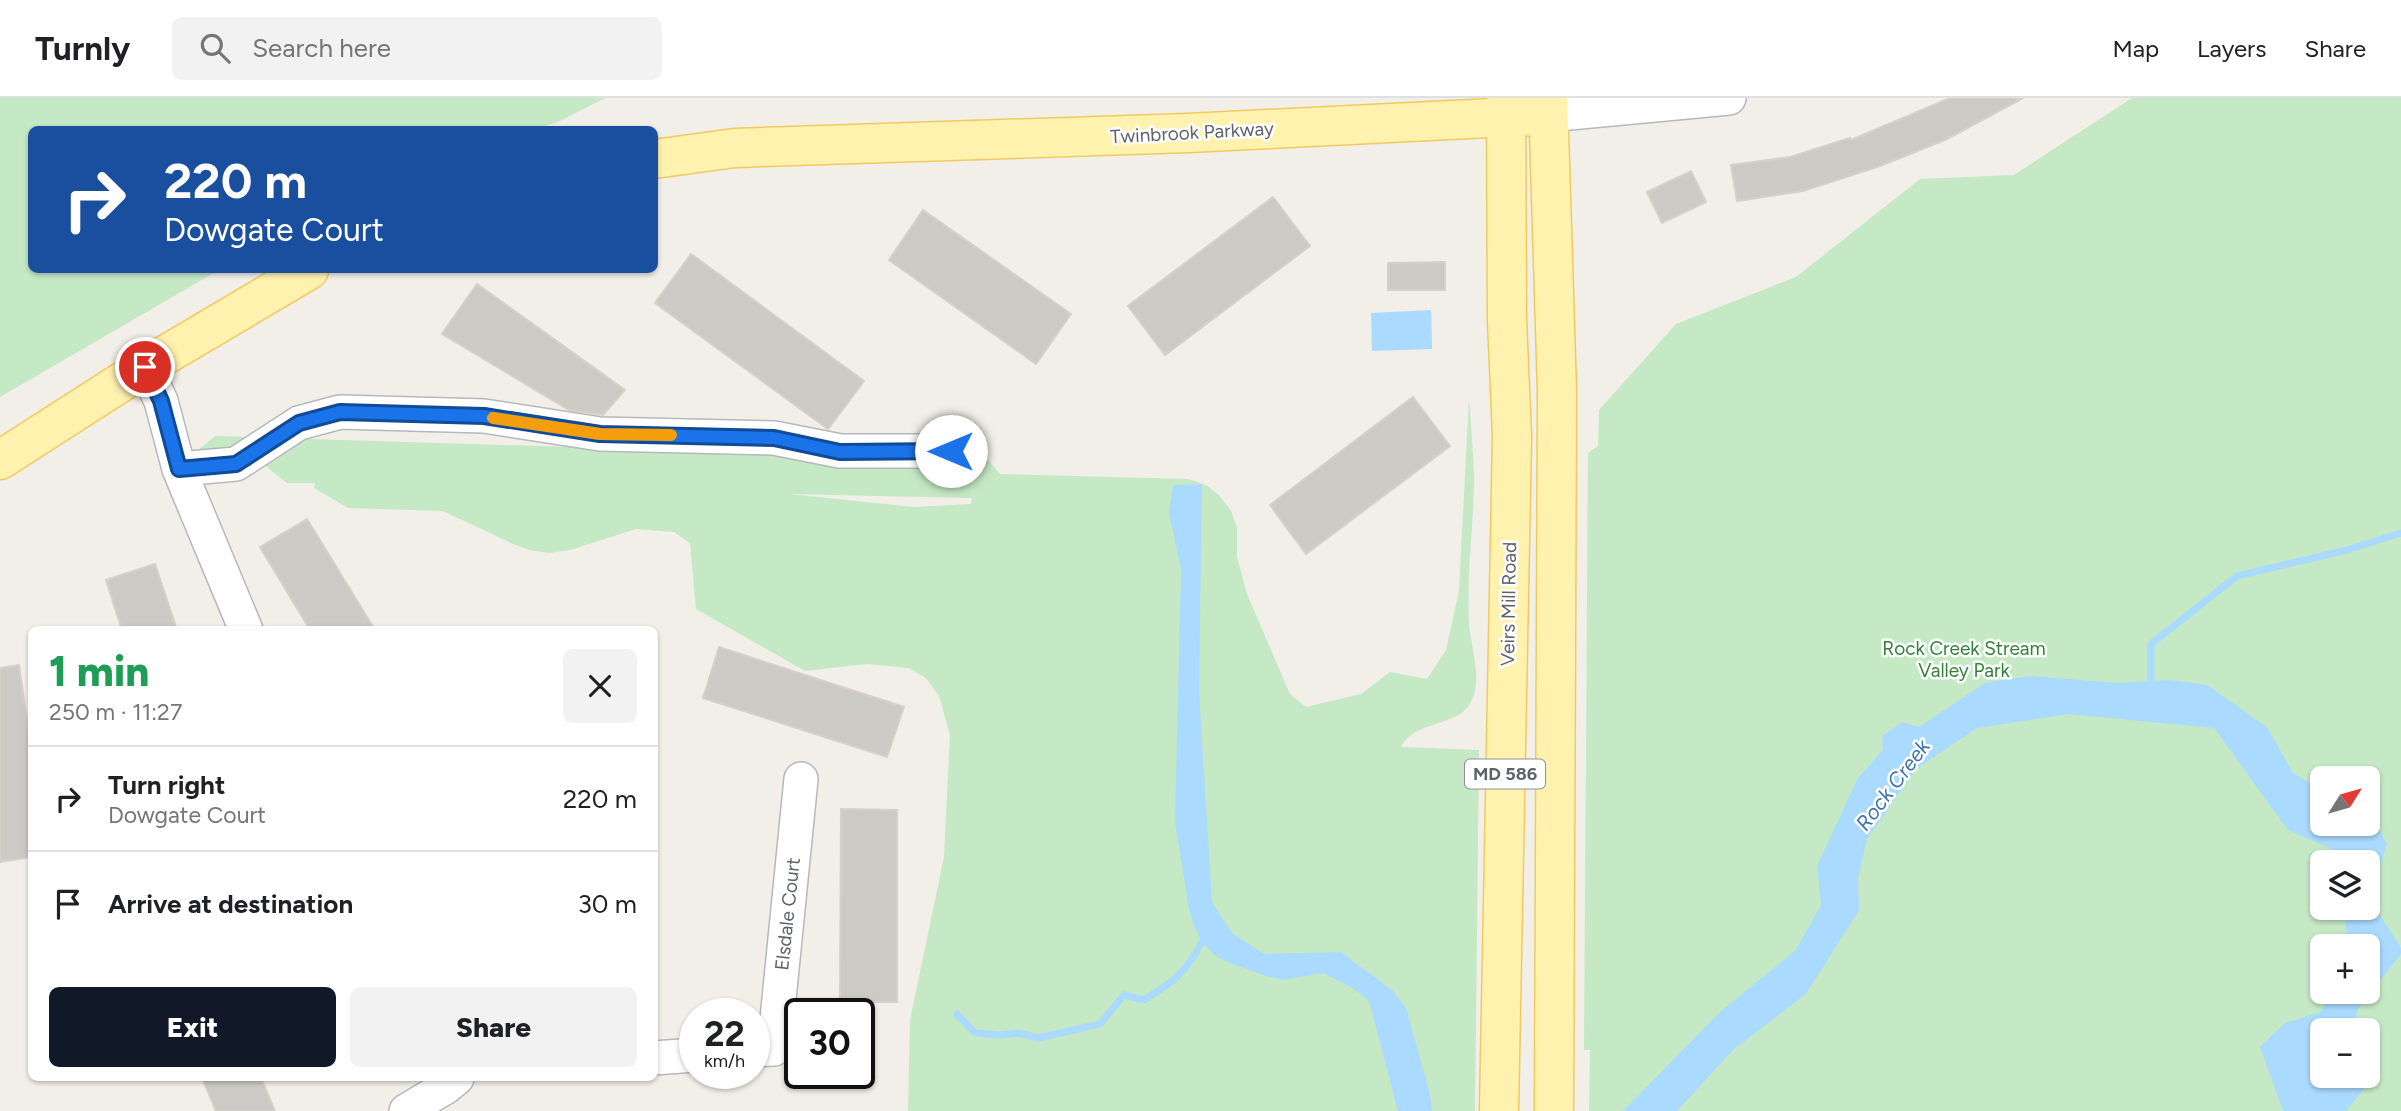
<!DOCTYPE html>
<html lang="en">
<head>
<meta charset="utf-8">
<style>
  :root { --surface:#fff; --page:#f2f2f2; --text:#202124; --muted:#757577; --line:#e0e0e0; --accent:#111827 }
  body { margin:0; font-family:Figtree,sans-serif; background:var(--page); color:var(--text); height:100vh; display:flex; flex-direction:column; font-size:26px; white-space:nowrap }
  * { box-sizing:border-box; margin:0 }
  p { font-size:23px; color:var(--muted) }
  .icon { flex:none; width:38px; height:38px; fill:none; stroke:currentColor; stroke-width:2; stroke-linecap:round; stroke-linejoin:round }
  .map { position:relative; flex:1; overflow:hidden }
  .details { position:absolute; left:28px; top:528px; width:630px; height:455px; display:flex; flex-direction:column; background:var(--surface); border-radius:10px; box-shadow:0 2px 5px #0004 }
  .details>* { flex:none }
  .hud { position:absolute; left:28px; top:28px; width:630px; height:147px; border-radius:10px; box-shadow:0 2px 5px #0004; background:#1a4fa0; color:#fff; overflow:hidden }
  .needle { width:46px; rotate:53deg }
  .controls { position:absolute; left:2310px; top:668px; display:grid; gap:14px }
  .controls a { display:grid; place-items:center; width:70px; height:70px; border-radius:10px; background:var(--surface); box-shadow:0 2px 5px #0004; font-size:35px }
  .speed { position:absolute; left:679px; top:900px; display:flex; gap:14px; font-size:35px; font-weight:700; text-align:center }
  .speed>* { display:grid; place-content:center; width:91px; height:91px; border-radius:50%; background:var(--surface); box-shadow:0 2px 5px #0004; line-height:1 }
  .speed small { font-size:18px; font-weight:400 }
  .speed .limit { border:4px solid #111; border-radius:10px; background:#fff; color:#111 }
  .pin { position:absolute; display:grid; place-items:center; width:60px; height:60px; color:#fff; margin:-30px; border:4px solid #fff; border-radius:50%; box-shadow:0 2px 7px #0007 }
  .me { position:absolute; width:77px; margin:-38px; rotate:270deg; stroke-linejoin:round; filter:drop-shadow(0 0 5px #0008) }
  .turn { display:flex; align-items:center; gap:24px; height:147px; padding:0 21px; font-size:32px }
  .turn .icon { width:91px; height:91px; stroke-width:2.5 }
  .turn b { display:block; font-size:49px; line-height:60px }
  .round { display:grid; place-items:center; flex:none; width:74px; height:74px; border-radius:10px; background:var(--page) }
  .head { display:flex; align-items:center; justify-content:space-between; height:119px; padding:0 21px }
  h1 { font-size:42px; font-weight:800; line-height:52px; color:#1e9e55 }
  .primary-button { display:flex; gap:14px; margin-top:auto; padding:14px 21px }
  .primary-button a { flex:1; height:80px; border-radius:10px; background:var(--accent); color:#fff; font-size:28px; font-weight:800; line-height:80px; text-align:center }
  .primary-button a+a { background:var(--page); color:var(--text) }
  ul { padding:0; list-style:none }
  li { display:flex; align-items:center; gap:21px; height:105px; padding:0 21px; border-top:2px solid var(--line) }
  li div { flex:1 }
  li b { display:block; font-size:26px }
  li em { font-style:normal }
  header { display:flex; align-items:center; gap:42px; box-sizing:border-box; height:98px; padding:0 35px; background:var(--surface); border-bottom:2px solid var(--line) }
  header strong { font-size:33px }
  nav { display:flex; gap:38px; margin-inline-start:auto; font-size:24px }
  .search { width:490px; height:63px; background:var(--page); display:flex; align-items:center; gap:18px; box-sizing:border-box; padding:0 24px; border-radius:10px; color:var(--muted); font-size:26px }
  .map>svg:first-child { display:block }
  .green { fill:#c5e8c5; fill-rule:evenodd }
  .water { fill:#aadaff }
  .lines { fill:none; stroke-linecap:round; stroke-linejoin:round }
  .stream { stroke:#aadaff; stroke-width:7 }
  .building { fill:#cccac5; stroke:#d6d1c6; stroke-width:2 }
  .minor-casing { stroke:#b5b8bc; stroke-width:36 }
  .major-casing { stroke:#f2c960; stroke-width:41 }
  .minor { stroke:#fff; stroke-width:33 }
  .major { stroke:#fff2af; stroke-width:38 }
  .route-casing { stroke:#114b97; stroke-width:18 }
  .route { stroke:#1a73e8; stroke-width:12 }
  .slow { stroke:#f59e0b; stroke-width:12 }
  .labels { text-anchor:middle; stroke-width:5; stroke-linejoin:round; paint-order:stroke }
  .shield { fill:#fff; stroke:#8f9295; stroke-width:2 }
  .shield-label { font-size:18px; font-weight:bold; fill:#5f6368 }
  .street-label { font-size:19px; fill:#5f6368; stroke:#fff }
  .park-label { font-size:19px; fill:#348238; stroke:#fff }
  .water-label { font-size:21px; font-style:italic; fill:#4174aa; stroke:#fff }
</style>
</head>
<body>
<header>
<strong>Turnly</strong>
<div class="search"><svg class="icon" aria-label="search" viewBox="0 0 24 24"><circle cx="10" cy="10" r="6"/><path d="M15 15l6 6"/></svg>Search here</div>
<nav><a>Map</a><a>Layers</a><a>Share</a></nav>
</header>
<div class="map">
<svg width="2401" height="1013" viewBox="0 0 2401 1013">
  <rect width="100%" height="100%" fill="#f1efe8"/>
  <path class="green" d="M 0,0 L 605,0 L 558,24 L 535,31 L 32,32 L 32,172 L 219,172 L 0,299 Z
    M 2132,0 L 2401,0 L 2401,1013 L 1589,1013 L 1590,952 L 1584,952 L 1588,355 L 1598,348 L 1599,312 L 1676,226 L 1796,179 L 1920,81 L 2014,77 ZM 2322,681 L 2368,681 L 2368,726 L 2322,726 ZM 2322,765 L 2368,765 L 2368,810 L 2322,810 ZM 2322,849 L 2368,849 L 2368,894 L 2322,894 ZM 2322,933 L 2368,933 L 2368,978 L 2322,978 Z
    M 1469,300 C 1471,326 1473,353 1474,380 C 1474,428 1466,477 1469,525 C 1471,551 1483,580 1471,604 C 1458,630 1415,621 1401,649 L 1479,652 L 1475,1013 L 908,1013 L 910,922 L 944,759 L 950,637 L 939,598 L 926,580 L 909,570 L 867,566 L 805,573 L 696,511 L 690,445 L 674,434 L 636,431 L 570,452 L 549,455 L 529,452 L 511,445 L 443,413 L 348,410 L 314,390 L 315,385 L 287,385 L 243,350 L 187,361 L 215,338 L 988,362 L 1000,376 L 1189,381 L 1206,387 L 1219,397 L 1231,413 L 1237,429 L 1237,459 L 1247,496 L 1290,596 L 1306,609 L 1361,596 L 1390,574 L 1427,581 L 1446,552 L 1459,493 ZM 789,396 L 971,400 L 972,400 L 971,406 L 914,409 Z"/>
  <path class="water" d="M 1431,212 L 1432,251 L 1372,253 L 1371,215 Z
    M 1202,386 L 1199,593 L 1212,804 L 1232,835 L 1264,856 L 1341,854 L 1392,892 L 1406,910 L 1429,992 L 1432,1013 L 1398,1013 L 1369,903 L 1354,891 L 1323,875 L 1284,882 L 1266,878 L 1230,865 L 1214,857 L 1202,844 L 1194,828 L 1189,811 L 1175,724 L 1181,471 L 1169,415 L 1173,387 Z
    M 2031,578 L 2117,585 L 2171,582 L 2207,587 L 2267,629 L 2293,675 L 2322,692 L 2322,726 L 2368,726 L 2368,712 L 2369,713 L 2387,746 L 2379,771 L 2375,809 L 2401,850 L 2401,856 L 2358,911 L 2352,933 L 2322,933 L 2322,978 L 2357,978 L 2364,991 L 2346,1013 L 2283,1013 L 2260,949 L 2285,925 L 2321,914 L 2331,894 L 2368,894 L 2368,849 L 2348,849 L 2344,810 L 2368,810 L 2368,765 L 2338,765 L 2336,753 L 2288,732 L 2214,630 L 2068,616 L 1977,630 L 1916,671 L 1867,741 L 1858,780 L 1859,812 L 1806,896 L 1733,952 L 1677,1013 L 1623,1013 L 1721,913 L 1796,852 L 1821,807 L 1817,768 L 1858,680 L 1883,652 L 1882,638 L 1902,624 L 1919,629 L 1985,585 Z"/>
  <g class="lines">
    <path class="stream" d="M 2151,592 L 2151,546 L 2237,478 L 2347,452 L 2401,435
      M 957,916 L 975,935 L 1000,937 L 1019,935 L 1038,940 L 1100,926 L 1124,897 L 1144,902 C 1173,884 1186,875 1202,844"/>
  </g>
  <path class="building" d="M 1950,0 L 2023,0 L 1945,42 L 1880,68 L 1803,93 L 1737,103 L 1731,67 L 1790,59 L 1850,40 L 1851,42 Z
    M 1691,73 L 1706,104 L 1662,125 L 1647,94 Z
    M 1273,99 L 1310,148 L 1165,257 L 1128,208 Z
    M 923,112 L 1071,216 L 1036,266 L 889,162 Z
    M 691,156 L 864,283 L 828,331 L 655,205 Z
    M 1445,164 L 1445,192 L 1388,192 L 1388,165 Z
    M 477,186 L 625,292 L 603,317 L 569,312 L 442,236 Z
    M 1413,299 L 1450,348 L 1306,456 L 1270,407 Z
    M 307,421 L 375,532 L 310,532 L 260,449 Z
    M 155,466 L 177,532 L 122,532 L 106,482 Z
    M 719,549 L 904,609 L 887,659 L 703,600 Z
    M 19,567 L 32,657 L 32,759 L 0,764 L 0,570 Z
    M 841,711 L 897,712 L 897,904 L 840,904 Z
    M 202,980 L 261,980 L 275,1013 L 216,1013 Z"/>
  <g class="lines">
    <g class="minor-casing">
      <path id="minor" d="M 1548,17 L 1729,0
        M 145,269 L 161,303 L 179,371 L 246,532
        M 179,371 L 236,366 L 299,325 L 340,314 L 484,318 L 600,336 L 774,340 L 840,353 L 951,353
        M 754,952 L 774,951 L 801,681
        M 654,960 L 695,957
        M 406,1013 L 446,989 L 457,980"/>
    </g>
    <g class="major-casing">
      <path id="major" d="M 1548,0 L 1557,294 L 1554,1013
        M 654,61 L 735,50 L 1188,35 L 1533,18
        M 0,362 L 145,269 L 309,172
        M 1499,1013 L 1512,338 L 1507,222 L 1506,0"/>
    </g>
    <use href="#minor" class="minor"/>
    <use href="#major" class="major"/>
  </g>
  <g class="lines">
    <g class="route-casing">
      <path id="route" d="M 145,269 L 161,303 L 179,371 L 236,366 L 299,325 L 340,314 L 484,318 L 600,336 L 774,340 L 840,354 L 951,353"/>
    </g>
    <use href="#route" class="route"/>
    <path class="slow" d="M 493,320 L 600,336 L 671,337"/>
  </g>
  <g class="labels">
    <rect class="shield" x="1465" y="661.5" width="80" height="29" rx="5"/>
    <g class="shield-label">
      <text x="1505" y="682">MD 586</text>
    </g>
    <g class="street-label">
      <text transform="translate(1192 34) rotate(-3)" y="7">Twinbrook Parkway</text>
      <text transform="translate(1508 506) rotate(-89)" y="7">Veirs Mill Road</text>
      <text transform="translate(787 816) rotate(-84)" y="7">Elsdale Court</text>
    </g>
    <g class="park-label">
      <text x="1964" y="557">Rock Creek Stream<tspan x="1964" dy="22">Valley Park</tspan></text>
    </g>
    <g class="water-label">
      <text transform="translate(1893 687) rotate(-53)" y="7">Rock Creek</text>
    </g>
  </g>
</svg>
<div class="controls">
<a><svg class="needle" viewBox="-14 -14 28 28"><path d="M0-13l5 13h-10z" fill="#e53935"/><path d="M0 13l5-13h-10z" fill="#757577"/></svg></a>
<a><svg class="icon" aria-label="layers" viewBox="0 0 24 24"><path d="M12 4l9 5-9 5-9-5zM3 14l9 5 9-5"/></svg></a>
<a>+</a>
<a>−</a>
</div>
<div class="speed"><div>22<small>km/h</small></div><div class="limit">30</div></div>
<div class="pin" style="left:145px;top:269px;background:#d93025"><svg class="icon" aria-label="arrive" viewBox="0 0 24 24"><path d="M6 21V4h12l-3 4 3 4H6"/></svg></div>
<svg class="me" style="left:951px;top:353px" viewBox="-20 -20 40 40"><circle r="19" fill="#fff"/><path d="M0-13L10 11 0 6-10 11z" fill="#1a73e8"/></svg>
<div class="hud">
<div class="turn"><svg class="icon" aria-label="right" viewBox="0 0 24 24"><path d="M7 20v-9h11M14 6l5 5-5 5"/></svg><div><b>220 m</b>Dowgate Court</div></div>
</div>
<section class="details">
<div class="head"><div><h1>1 min</h1><p>250 m · 11:27</p></div><a class="round"><svg class="icon" aria-label="close" viewBox="0 0 24 24"><path d="M6 6l12 12M18 6L6 18"/></svg></a></div>
<ul>
<li><svg class="icon" aria-label="right" viewBox="0 0 24 24"><path d="M7 20v-9h11M14 6l5 5-5 5"/></svg><div><b>Turn right</b><p>Dowgate Court</p></div><em>220 m</em></li>
<li><svg class="icon" aria-label="arrive" viewBox="0 0 24 24"><path d="M6 21V4h12l-3 4 3 4H6"/></svg><div><b>Arrive at destination</b></div><em>30 m</em></li>
</ul>
<div class="primary-button"><a>Exit</a><a>Share</a></div>
</section>
</div>
</body>
</html>
